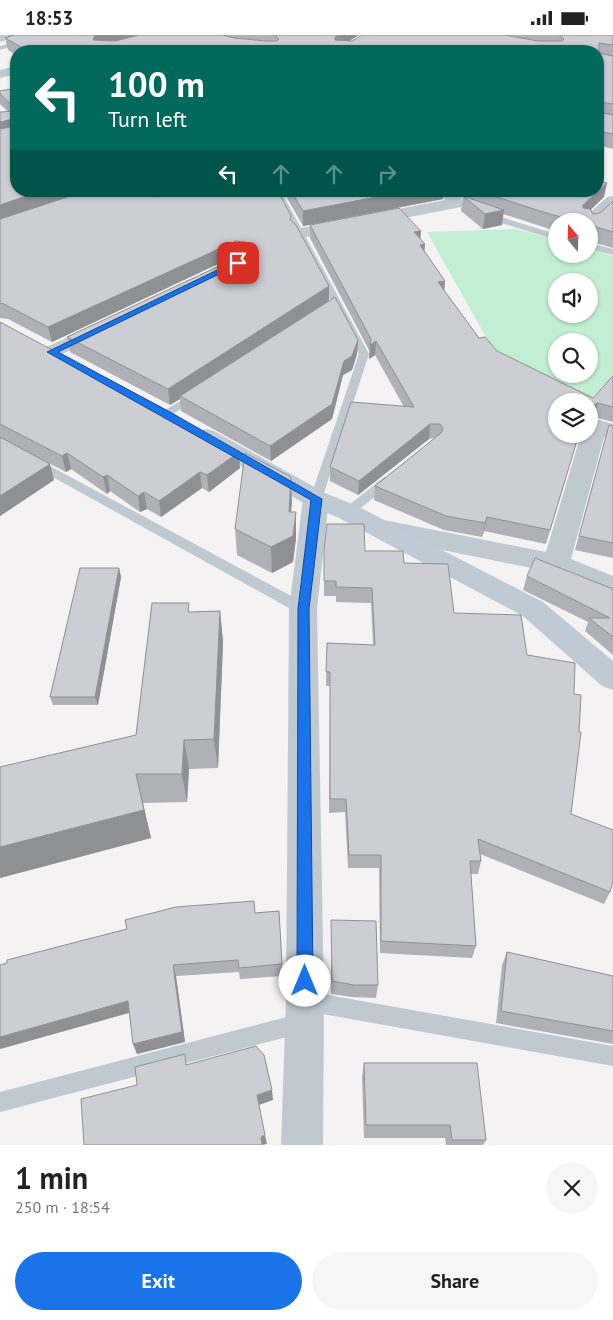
<!DOCTYPE html>
<html lang="en">
<head>
<meta charset="utf-8">
<style>
  :root { --surface:#fff; --page:#f6f6f6; --text:#222; --muted:#767676; --accent:#1a73e8 }
  body { margin:0; font-family:"PT Sans",sans-serif; background:var(--page); color:var(--text); height:100vh; display:flex; flex-direction:column; font-size:19px; white-space:nowrap }
  * { box-sizing:border-box; margin:0 }
  p { font-size:16px; color:var(--muted) }
  .icon { flex:none; width:28px; height:28px; fill:none; stroke:currentColor; stroke-width:2; stroke-linecap:round; stroke-linejoin:round }
  .map { position:relative; height:1110px; overflow:hidden }
  .panel { display:flex; flex-direction:column; background:var(--surface); flex:1 }
  .panel>* { flex:none }
  .top-card { position:absolute; left:10px; top:10px; width:594px; height:152px; border-radius:20px; box-shadow:0 1px 4px #0004; background:#00695c; color:#fff; overflow:hidden }
  .needle { width:32px; rotate:341deg }
  .controls { position:absolute; left:548px; top:178px; display:grid; gap:10px }
  .controls a { display:grid; place-items:center; width:50px; height:50px; border-radius:50%; background:var(--surface); box-shadow:0 1px 4px #0004; font-size:25px }
  .pin { position:absolute; display:grid; place-items:center; width:42px; height:42px; color:#fff; margin:-21px; border-radius:10px; box-shadow:0 2px 8px #0006 }
  .me { position:absolute; width:55px; margin:-28px; rotate:0deg; stroke-linejoin:round; filter:drop-shadow(0 0 4px #0008) }
  .turn { display:flex; align-items:center; gap:18px; height:105px; padding:0 15px; font-size:22px }
  .turn .icon { width:65px; height:65px; stroke-width:2.5 }
  .turn b { display:block; font-size:35px; line-height:42px }
  .lanes { display:flex; align-items:center; height:48px; padding:0 15px; background:#0003; justify-content:center; gap:25px; direction:ltr }
  .lanes .off { opacity:.35 }
  .round { display:grid; place-items:center; flex:none; width:52px; height:52px; border-radius:26px; background:var(--page) }
  .summary { display:flex; align-items:center; justify-content:space-between; height:85px; padding:0 15px }
  h1 { font-size:30px; font-weight:700; line-height:38px }
  .cta { display:flex; gap:10px; margin-top:auto; padding:10px 15px }
  .cta a { flex:1; height:58px; border-radius:30px; background:var(--accent); color:#fff; font-size:20px; font-weight:700; line-height:58px; text-align:center }
  .cta a+a { background:var(--page); color:var(--text) }
  .status { display:flex; justify-content:space-between; align-items:center; height:35px; padding:0 25px; background:var(--surface); direction:ltr }
  .status svg { height:14px; fill:currentColor }
  .map>svg:first-child { display:block }
  .green { fill:#c2efd2; fill-rule:evenodd }
  .lines { fill:none; stroke-linecap:round; stroke-linejoin:round }
  .lane { fill:#c0c9d0; fill-rule:evenodd }
  .street { fill:#c0c9d0; fill-rule:evenodd }
  .secondary { fill:#c0cad4; fill-rule:evenodd }
  .wall { fill:#afb1b6 }
  .shaded-wall { fill:#8f9094 }
  .building { fill:#ccced4; stroke:#8f9094 }
  .route { fill:#1a73e8; stroke:#114b97 }
</style>
</head>
<body>
<div class="status"><b>18:53</b><svg viewBox="0 0 49 12"><path d="M0 12V9h3v3zM5 12V6h3v6zM10 12V3h3v9zM15 12V0h3v12zM26 1h20v11H26zM47 4h2v5h-2z"/></svg></div>
<div class="map">
<svg width="613" height="1110" viewBox="0 0 613 1110">
  <rect width="100%" height="100%" fill="#f4f2f2"/>
  <path class="green" d="M 516,194 L 556,205 L 556,219 L 589,219 L 589,214 L 613,221 L 613,345 L 587,366 L 496,320 L 427,197 ZM 556,246 L 589,246 L 589,279 L 556,279 ZM 556,306 L 589,306 L 589,339 L 556,339 Z"/>
  <g class="lines">
    <path class="lane" d="M 41,0 L 51,0 L 0,15 L 0,11 Z
      M 273,156 L 281,156 L 369,319 L 322,464 L 316,468 L 310,464 L 359,319 Z
      M 485,177 L 556,199 L 556,205 L 482,182 L 482,178 Z
      M 589,208 L 613,214 L 613,220 L 589,214 Z
      M 195,357 L 201,360 L 199,362 L 170,381 L 162,381 L 160,379 L 162,377 Z
      M 37,424 L 308,570 L 310,574 L 308,578 L 303,579 L 298,578 L 33,431 L 31,428 L 33,425 Z
      M 388,441 L 394,445 L 392,448 L 352,480 L 344,480 L 342,477 L 344,474 L 384,442 Z
      M 306,956 L 613,1011 L 613,1031 L 306,976 L 299,973 L 296,966 L 299,959 Z
      M 302,978 L 309,981 L 312,988 L 309,995 L 302,998 L 0,1077 L 0,1057 Z"/>
    <path class="street" d="M 0,0 L 8,0 L 4,6 L 0,7 Z
      M 443,156 L 459,156 L 463,168 L 461,172 L 301,203 L 295,202 L 292,198 L 295,194 L 301,193 L 445,165 Z
      M 613,161 L 613,175 L 595,191 L 589,192 L 589,186 L 581,186 L 607,162 Z
      M 102,287 L 109,289 L 112,293 L 109,297 L 58,321 L 51,323 L 44,321 L 41,317 L 44,313 Z
      M 595,384 L 613,389 L 613,404 L 604,402 L 571,524 L 613,541 L 613,562 L 551,537 L 379,502 L 370,499 L 366,493 L 370,487 L 379,484 L 546,517 L 581,399 L 589,399 L 589,386 Z
      M 316,456 L 325,458 L 329,464 L 317,574 L 324,966 L 323,1110 L 281,1110 L 286,966 L 289,574 L 303,464 L 307,458 Z"/>
    <path class="secondary" d="M 16,31 L 16,39 L 0,43 L 0,35 Z
      M 206,394 L 214,396 L 325,458 L 357,471 L 543,567 L 613,626 L 613,655 L 602,651 L 523,581 L 339,483 L 307,470 L 198,406 L 194,401 L 198,396 Z"/>
  </g>
  <path class="wall" d="M 7,0 L 359,0 L 350,6 L 352,6 L 362,0 L 613,0 L 613,114 L 598,110 L 598,16 L 16,16 L 16,20 L 8,15 L 5,3 L 8,2 Z
    M 16,53 L 16,156 L 62,164 L 154,162 L 156,161 L 146,156 L 173,156 L 291,186 L 329,251 L 329,266 L 358,305 L 357,319 L 352,335 L 343,340 L 332,384 L 271,426 L 181,376 L 180,364 L 170,370 L 70,317 L 67,302 L 240,221 L 237,220 L 52,307 L 8,284 L 0,283 L 0,77 L 8,77 L 0,69 L 0,56 Z
    M 283,156 L 444,156 L 443,164 L 303,191 Z
    M 460,156 L 598,156 L 604,162 L 591,174 L 593,179 L 600,178 L 613,166 L 613,213 L 589,206 L 589,186 L 556,186 L 556,196 L 503,179 L 502,190 L 483,194 L 461,176 L 463,163 Z
    M 310,190 L 421,196 L 420,203 L 425,209 L 424,216 L 445,246 L 444,255 L 479,303 L 497,316 L 593,363 L 613,341 L 613,387 L 594,382 L 591,384 L 589,366 L 546,509 L 484,496 L 482,502 L 444,495 L 374,465 L 375,451 L 435,403 L 429,404 L 358,460 L 330,446 L 330,432 L 404,372 L 375,320 L 369,324 L 370,317 L 310,203 Z
    M 0,287 L 240,433 L 209,457 L 202,453 L 161,482 L 147,474 L 140,477 L 110,456 L 107,459 L 71,434 L 66,437 L 41,424 L 50,429 L 54,445 L 0,481 Z
    M 609,390 L 613,391 L 613,523 L 575,515 Z
    M 291,442 L 291,477 L 296,477 L 296,503 L 293,527 L 272,538 L 237,520 L 235,494 Z
    M 324,514 L 365,516 L 404,528 L 454,578 L 527,620 L 574,659 L 571,779 L 610,857 L 604,869 L 480,819 L 481,826 L 478,839 L 471,839 L 476,911 L 472,923 L 380,918 L 379,833 L 348,833 L 345,777 L 329,778 L 330,651 L 326,651 L 327,608 L 373,610 L 371,568 L 336,567 L 336,561 L 324,561 Z
    M 119,533 L 121,542 L 98,670 L 53,670 L 50,662 Z
    M 527,541 L 613,554 L 613,620 L 585,596 L 588,587 L 523,555 Z
    M 220,576 L 223,607 L 218,733 L 189,734 L 187,767 L 143,768 L 151,803 L 0,843 L 136,700 L 190,577 Z
    M 279,876 L 283,941 L 240,944 L 239,937 L 176,941 L 185,1007 L 137,1019 L 129,978 L 0,1014 L 255,878 Z
    M 331,885 L 378,950 L 376,963 L 352,962 L 331,959 Z
    M 507,917 L 613,941 L 613,1009 L 496,988 L 502,930 Z
    M 364,1028 L 486,1105 L 483,1110 L 446,1110 L 445,1103 L 364,1103 L 362,1042 Z"/>
  <path class="shaded-wall" d="M 95,0 L 142,0 L 95,16 L 93,5 Z
    M 340,0 L 359,0 L 335,14 L 335,2 Z
    M 13,84 L 16,97 L 0,101 L 0,87 Z
    M 607,148 L 604,162 L 580,185 L 583,170 Z
    M 41,156 L 85,156 L 0,186 L 0,170 Z
    M 156,156 L 173,156 L 156,161 Z
    M 408,156 L 444,156 L 443,164 L 303,191 L 303,176 Z
    M 504,175 L 502,190 L 483,194 L 485,179 Z
    M 421,196 L 420,209 L 414,197 Z
    M 236,206 L 237,220 L 52,307 L 48,292 Z
    M 425,209 L 424,222 L 420,210 Z
    M 445,246 L 444,259 L 438,247 Z
    M 329,251 L 329,266 L 180,361 L 180,364 L 170,370 L 168,354 Z
    M 358,305 L 357,319 L 352,335 L 343,340 L 332,384 L 271,426 L 270,411 Z
    M 376,306 L 375,320 L 369,324 L 370,310 Z
    M 598,368 L 594,382 L 591,384 L 589,391 L 589,380 L 591,371 Z
    M 430,389 L 429,404 L 358,460 L 359,446 Z
    M 239,417 L 240,433 L 209,457 L 207,440 Z
    M 67,418 L 71,434 L 66,437 L 62,421 Z
    M 50,429 L 54,445 L 0,481 L 0,461 Z
    M 200,437 L 202,453 L 161,482 L 159,466 Z
    M 107,440 L 110,456 L 107,459 L 103,442 Z
    M 291,442 L 292,468 L 289,502 L 296,477 L 296,503 L 293,527 L 272,538 L 271,512 L 289,477 Z
    M 144,457 L 147,474 L 140,477 L 138,461 Z
    M 487,482 L 484,496 L 482,502 L 485,488 Z
    M 119,533 L 121,542 L 98,670 L 95,662 Z
    M 220,576 L 223,607 L 218,733 L 214,704 Z
    M 184,705 L 189,734 L 187,767 L 182,739 Z
    M 136,739 L 151,803 L 0,843 L 0,812 Z
    M 173,930 L 176,941 L 185,1007 L 137,1019 L 133,1009 Z
    M 128,966 L 132,977 L 0,1014 L 0,1002 Z
    M 272,1055 L 273,1065 L 259,1070 L 257,1060 Z
    M 265,1100 L 267,1109 L 262,1110 L 261,1102 Z"/>
  <path class="building" d="M 15,0 L 95,0 L 93,5 L 115,6 L 139,0 L 222,0 L 235,3 L 266,6 L 277,6 L 279,4 L 273,0 L 340,0 L 335,2 L 335,5 L 352,6 L 362,0 L 505,0 L 538,6 L 562,6 L 564,4 L 559,0 L 613,0 L 613,10 L 599,8 L 599,18 L 613,21 L 613,69 L 600,67 L 599,77 L 613,80 L 613,99 L 598,96 L 598,16 L 28,16 L 5,3 Z
    M 16,53 L 16,74 L 0,59 L 0,56 Z
    M 16,76 L 16,156 L 41,156 L 0,170 L 0,94 L 15,91 L 15,86 L 13,84 L 0,87 L 0,77 Z
    M 598,146 L 607,148 L 583,170 L 583,173 L 590,174 L 593,179 L 600,178 L 613,166 L 613,197 L 589,190 L 589,186 L 575,186 L 543,177 L 479,156 L 598,156 Z
    M 86,156 L 140,156 L 154,162 L 173,156 L 278,156 L 291,181 L 290,185 L 296,190 L 329,251 L 168,354 L 67,302 L 245,219 L 248,212 L 245,207 L 236,206 L 48,292 L 4,269 L 0,268 L 0,184 Z
    M 291,156 L 408,156 L 303,176 Z
    M 463,161 L 504,175 L 485,179 Z
    M 399,173 L 421,196 L 414,197 L 425,209 L 420,210 L 445,246 L 438,247 L 479,303 L 485,302 L 497,316 L 593,363 L 613,341 L 613,372 L 598,368 L 591,371 L 591,383 L 589,383 L 589,366 L 556,366 L 556,399 L 579,399 L 550,495 L 487,482 L 485,488 L 446,481 L 375,451 L 441,398 L 443,393 L 440,389 L 430,389 L 359,446 L 330,432 L 351,367 L 414,372 L 376,306 L 370,310 L 371,304 L 310,190 Z
    M 335,262 L 358,305 L 352,321 L 344,326 L 332,369 L 270,411 L 180,361 Z
    M 0,287 L 155,370 L 239,417 L 207,440 L 200,437 L 159,466 L 144,457 L 138,461 L 107,440 L 103,442 L 67,418 L 62,421 L 0,389 Z
    M 609,390 L 613,391 L 613,508 L 579,501 Z
    M 0,402 L 50,429 L 0,461 Z
    M 245,418 L 291,442 L 289,477 L 296,477 L 293,501 L 271,512 L 235,494 Z
    M 327,489 L 364,489 L 365,516 L 403,516 L 404,528 L 448,529 L 454,578 L 521,580 L 527,620 L 575,628 L 574,659 L 581,660 L 579,697 L 581,697 L 571,779 L 613,795 L 613,846 L 610,857 L 478,804 L 481,826 L 470,826 L 476,911 L 381,906 L 381,820 L 349,820 L 346,764 L 330,764 L 330,637 L 326,637 L 327,608 L 375,610 L 372,553 L 336,552 L 336,546 L 324,546 L 324,514 Z
    M 535,523 L 613,554 L 613,602 L 589,583 L 610,583 L 527,541 Z
    M 80,533 L 119,533 L 95,662 L 50,662 Z
    M 152,568 L 189,568 L 188,577 L 220,576 L 214,704 L 184,705 L 182,739 L 136,739 L 144,775 L 0,812 L 0,732 L 136,700 Z
    M 254,866 L 255,878 L 279,876 L 282,929 L 239,933 L 238,925 L 173,930 L 182,997 L 133,1009 L 128,966 L 0,1002 L 0,930 L 7,928 L 7,925 L 127,894 L 125,885 L 176,872 Z
    M 331,885 L 376,886 L 378,950 L 354,950 L 332,946 Z
    M 507,917 L 613,941 L 613,996 L 501,976 Z
    M 256,1011 L 264,1020 L 272,1055 L 257,1060 L 265,1100 L 261,1102 L 262,1110 L 84,1110 L 81,1064 L 137,1050 L 135,1032 L 185,1019 L 186,1030 Z
    M 364,1028 L 477,1028 L 486,1105 L 452,1105 L 450,1090 L 366,1090 Z"/>
  <path class="route" d="M 236,226 L 242,228 L 58,317 L 170,377 L 322,464 L 309,574 L 313,946 L 311,952 L 305,954 L 300,952 L 297,946 L 298,574 L 311,465 L 47,317 Z"/>
</svg>
<div class="controls">
<a><svg class="needle" viewBox="-14 -14 28 28"><path d="M0-13l5 13h-10z" fill="#e53935"/><path d="M0 13l5-13h-10z" fill="#767676"/></svg></a>
<a><svg class="icon" aria-label="sound" viewBox="0 0 24 24"><path d="M4 9h4l5-4v14l-5-4H4zM17 9q2 3 0 6"/></svg></a>
<a><svg class="icon" aria-label="search" viewBox="0 0 24 24"><circle cx="10" cy="10" r="6"/><path d="M15 15l6 6"/></svg></a>
<a><svg class="icon" aria-label="layers" viewBox="0 0 24 24"><path d="M12 4l9 5-9 5-9-5zM3 14l9 5 9-5"/></svg></a>
</div>
<div class="pin" style="left:238px;top:228px;background:#d93025"><svg class="icon" aria-label="arrive" viewBox="0 0 24 24"><path d="M6 21V4h12l-3 4 3 4H6"/></svg></div>
<svg class="me" style="left:305px;top:946px" viewBox="-20 -20 40 40"><circle r="19" fill="#fff"/><path d="M0-13L10 11 0 6-10 11z" fill="#1a73e8"/></svg>
<div class="top-card">
<div class="turn"><svg class="icon" aria-label="left" viewBox="0 0 24 24"><path d="M17 20v-9H6M10 6l-5 5 5 5"/></svg><div><b>100 m</b>Turn left</div></div>
<div class="lanes"><svg class="icon" aria-label="left" viewBox="0 0 24 24"><path d="M17 20v-9H6M10 6l-5 5 5 5"/></svg><svg class="icon off" aria-label="ahead" viewBox="0 0 24 24"><path d="M12 20V5M6 11l6-6 6 6"/></svg><svg class="icon off" aria-label="ahead" viewBox="0 0 24 24"><path d="M12 20V5M6 11l6-6 6 6"/></svg><svg class="icon off" aria-label="right" viewBox="0 0 24 24"><path d="M7 20v-9h11M14 6l5 5-5 5"/></svg></div>
</div>
</div>
<section class="panel">
<div class="summary"><div><h1>1 min</h1><p>250 m · 18:54</p></div><a class="round"><svg class="icon" aria-label="close" viewBox="0 0 24 24"><path d="M6 6l12 12M18 6L6 18"/></svg></a></div>
<div class="cta"><a>Exit</a><a>Share</a></div>
</section>
</body>
</html>
